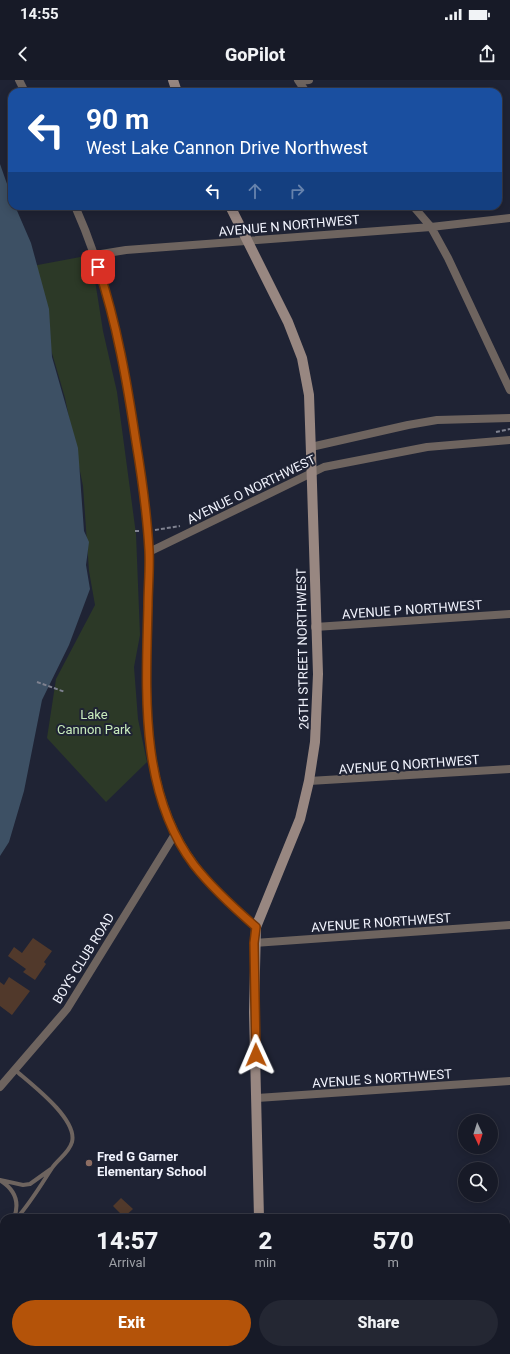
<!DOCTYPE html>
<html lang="en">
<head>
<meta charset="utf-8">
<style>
  :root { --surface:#171a27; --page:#242733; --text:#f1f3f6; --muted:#9ea1a7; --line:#363844; --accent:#b45309 }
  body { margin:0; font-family:Roboto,sans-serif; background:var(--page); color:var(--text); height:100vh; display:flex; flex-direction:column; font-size:15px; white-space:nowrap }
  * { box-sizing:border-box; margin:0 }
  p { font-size:13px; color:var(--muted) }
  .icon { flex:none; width:22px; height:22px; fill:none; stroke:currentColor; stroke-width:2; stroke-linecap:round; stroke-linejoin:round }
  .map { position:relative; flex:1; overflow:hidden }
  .side { position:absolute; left:0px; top:1134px; width:510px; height:140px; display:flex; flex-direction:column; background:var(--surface); border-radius:12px 12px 0 0; box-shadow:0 2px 10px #0003,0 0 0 1px var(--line) }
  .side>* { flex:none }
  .top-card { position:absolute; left:8px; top:8px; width:494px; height:122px; border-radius:12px; box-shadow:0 2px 10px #0003,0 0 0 1px var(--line); background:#1a4fa0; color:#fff; overflow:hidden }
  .needle { width:26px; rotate:176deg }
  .controls { position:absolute; left:458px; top:1034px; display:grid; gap:8px }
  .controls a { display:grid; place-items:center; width:40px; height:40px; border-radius:50%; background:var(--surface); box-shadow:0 2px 10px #0003,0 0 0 1px var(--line); font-size:20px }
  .pin { position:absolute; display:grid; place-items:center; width:34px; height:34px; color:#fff; margin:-17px; border-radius:8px; box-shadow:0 2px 6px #0006 }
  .me { position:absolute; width:44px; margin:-22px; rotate:359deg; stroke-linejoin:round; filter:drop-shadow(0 0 3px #0008) }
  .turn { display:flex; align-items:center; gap:14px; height:84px; padding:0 12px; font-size:18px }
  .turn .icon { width:52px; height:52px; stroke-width:2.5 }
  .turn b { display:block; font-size:28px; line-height:34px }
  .lanes { display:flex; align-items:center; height:38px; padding:0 12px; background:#0003; justify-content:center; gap:20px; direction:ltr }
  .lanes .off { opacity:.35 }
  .eta { display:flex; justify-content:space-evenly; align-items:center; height:68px; text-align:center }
  .eta b { font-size:24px; font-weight:800; line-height:28px }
  .action { display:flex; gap:8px; margin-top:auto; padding:8px 12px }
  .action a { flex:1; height:46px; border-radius:24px; background:var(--accent); color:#fff; font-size:16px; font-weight:800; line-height:46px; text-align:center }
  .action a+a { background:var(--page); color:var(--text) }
  .status { display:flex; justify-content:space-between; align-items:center; height:28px; padding:0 20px; background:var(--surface); direction:ltr }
  .status svg { height:11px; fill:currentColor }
  header { display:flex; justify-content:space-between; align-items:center; height:52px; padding:0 12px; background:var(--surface); font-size:18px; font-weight:800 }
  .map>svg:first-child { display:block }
  .green { fill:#2c3927 }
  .water { fill:#3d5064 }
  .building { fill:#51392b }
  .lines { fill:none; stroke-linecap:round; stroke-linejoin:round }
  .path { stroke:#7f8290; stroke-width:2; stroke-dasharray:4 2; stroke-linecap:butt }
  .lane { stroke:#6e645f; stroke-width:4 }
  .street { stroke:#6e645f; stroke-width:8 }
  .secondary { stroke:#988781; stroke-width:10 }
  .route-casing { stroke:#753606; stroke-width:10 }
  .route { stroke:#b45309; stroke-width:7 }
  .education-dot { fill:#8d6e63; stroke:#1f2334; stroke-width:1.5 }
  .labels { text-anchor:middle; stroke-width:4; stroke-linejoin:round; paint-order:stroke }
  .street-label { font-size:13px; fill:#f1f3fd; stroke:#1f2334 }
  .park-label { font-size:13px; fill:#c8ebbc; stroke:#1f2334 }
  .poi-label { font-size:13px; font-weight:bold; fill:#f1f3fd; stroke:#1f2334; text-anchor:start }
</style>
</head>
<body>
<div class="status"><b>14:55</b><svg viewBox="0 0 49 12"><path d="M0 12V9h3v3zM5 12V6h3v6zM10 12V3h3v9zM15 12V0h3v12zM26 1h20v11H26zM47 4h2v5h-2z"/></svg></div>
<header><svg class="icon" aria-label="back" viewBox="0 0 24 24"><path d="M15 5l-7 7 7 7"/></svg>GoPilot<svg class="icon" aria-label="share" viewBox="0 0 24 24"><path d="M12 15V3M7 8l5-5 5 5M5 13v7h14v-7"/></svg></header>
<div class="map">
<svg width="510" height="1274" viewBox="0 0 510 1274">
  <rect width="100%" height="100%" fill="#1f2334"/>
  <path class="green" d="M 91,175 L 103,251 L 117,312 L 136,454 L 140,555 L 134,587 L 138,639 L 147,682 L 106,722 L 47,658 L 56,599 L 95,525 L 89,491 L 83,406 L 65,318 L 27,187 Z"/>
  <path class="water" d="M 0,84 L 12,118 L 12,126 L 15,126 L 31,163 L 49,229 L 52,277 L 78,368 L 84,451 L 89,462 L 86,485 L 90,509 L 69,565 L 42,620 L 24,711 L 9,762 L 0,776 Z"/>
  <path class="building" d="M 33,858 L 52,871 L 44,882 L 46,884 L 35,900 L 23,892 L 26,889 L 8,876 L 14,867 L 22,873 Z
    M 9,897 L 30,911 L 12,935 L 0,926 L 0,902 L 4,905 Z
    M 121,1118 L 133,1129 L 124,1137 L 113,1126 Z
    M 118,1270 L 154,1270 L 154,1274 L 118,1274 Z"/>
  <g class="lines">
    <path class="path" d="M 496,352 L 510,349
      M 284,396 L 289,391 L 303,385
      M 155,450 L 180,446
      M 135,451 L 140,451
      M 37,602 L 65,612"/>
    <path class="lane" d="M 15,990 C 31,1004 78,1039 72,1062 C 69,1073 58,1079 52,1088 C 41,1105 31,1122 17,1138
      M 0,1100 L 23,1105 L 30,1104 L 51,1089
      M 1,1101 C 15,1110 20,1122 14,1138
      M 0,1152 L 4,1150"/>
    <path class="street" d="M 19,0 L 25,12
      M 298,0 L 306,12
      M 299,1 L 309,0
      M 75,126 C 108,200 123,276 135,356 C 141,394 147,432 149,470 C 150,489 148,509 148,528 C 146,614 140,711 194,784 C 211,808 234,827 256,847
      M 413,126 L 431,147 L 448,178 L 510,310
      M 95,175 L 126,170 L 431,147 L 510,138
      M 311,367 L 408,345 L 437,340 L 510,338
      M 149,472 L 324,387 L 427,367 L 510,360
      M 315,547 L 510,534
      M 309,701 L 510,689
      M 254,863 L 510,845
      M 0,1007 L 67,929 L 175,754
      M 257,1018 L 510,1001
      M 506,1157 L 510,1157"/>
    <path class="secondary" d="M 173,0 L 177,12
      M 230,126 L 288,242 L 302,278 L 309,315 L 311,373 L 318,594 L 315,662 L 309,701 L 300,739 L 256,847 L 254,932 L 259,1138
      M 262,1270 L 262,1274"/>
  </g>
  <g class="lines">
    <g class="route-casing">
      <path id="route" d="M 98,187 C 117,244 127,302 136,362 C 142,398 147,434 149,470 C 150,489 148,508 148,526 C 146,612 139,712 194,785 C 212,808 234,828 256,847 L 254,863 L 256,975"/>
    </g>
    <use href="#route" class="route"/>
  </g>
  <circle class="education-dot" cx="89" cy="1083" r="4"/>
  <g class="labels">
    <g class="street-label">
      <text transform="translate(289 145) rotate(-5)" y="5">AVENUE N NORTHWEST</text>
      <text transform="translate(251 409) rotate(-26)" y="5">AVENUE O NORTHWEST</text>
      <text transform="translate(412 529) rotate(-4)" y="5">AVENUE P NORTHWEST</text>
      <text transform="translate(302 569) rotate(-91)" y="5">26TH STREET NORTHWEST</text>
      <text transform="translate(409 684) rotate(-4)" y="5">AVENUE Q NORTHWEST</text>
      <text transform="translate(381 842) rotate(-4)" y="5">AVENUE R NORTHWEST</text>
      <text transform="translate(83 878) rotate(-58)" y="5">BOYS CLUB ROAD</text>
      <text transform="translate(382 998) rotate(-4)" y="5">AVENUE S NORTHWEST</text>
    </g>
    <g class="park-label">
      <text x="94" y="639">Lake<tspan x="94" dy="15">Cannon Park</tspan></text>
    </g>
    <g class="poi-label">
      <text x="97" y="1081">Fred G Garner<tspan x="97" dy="15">Elementary School</tspan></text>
    </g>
  </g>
</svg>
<div class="controls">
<a><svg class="needle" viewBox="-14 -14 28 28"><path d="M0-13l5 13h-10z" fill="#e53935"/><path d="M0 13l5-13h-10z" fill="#9ea1a7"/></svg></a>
<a><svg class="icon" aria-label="search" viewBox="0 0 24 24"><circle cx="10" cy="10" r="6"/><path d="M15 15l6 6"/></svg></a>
</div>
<div class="pin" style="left:98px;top:187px;background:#d93025"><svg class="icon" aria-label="arrive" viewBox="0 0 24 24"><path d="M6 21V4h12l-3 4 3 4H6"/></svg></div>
<svg class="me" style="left:256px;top:975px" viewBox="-20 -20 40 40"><path d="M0-17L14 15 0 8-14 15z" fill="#b45309" stroke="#fff" stroke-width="4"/></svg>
<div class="top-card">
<div class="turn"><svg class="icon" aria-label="left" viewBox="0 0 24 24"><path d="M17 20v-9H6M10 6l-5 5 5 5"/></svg><div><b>90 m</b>West Lake Cannon Drive Northwest</div></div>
<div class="lanes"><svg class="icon" aria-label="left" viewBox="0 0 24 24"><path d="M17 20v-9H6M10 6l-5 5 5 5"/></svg><svg class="icon off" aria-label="ahead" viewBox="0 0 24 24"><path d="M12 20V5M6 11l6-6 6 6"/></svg><svg class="icon off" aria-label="right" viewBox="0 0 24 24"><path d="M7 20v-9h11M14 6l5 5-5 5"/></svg></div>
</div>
<section class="side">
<div class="eta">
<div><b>14:57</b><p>Arrival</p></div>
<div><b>2</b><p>min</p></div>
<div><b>570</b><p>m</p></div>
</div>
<div class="action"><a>Exit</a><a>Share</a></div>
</section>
</div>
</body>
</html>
